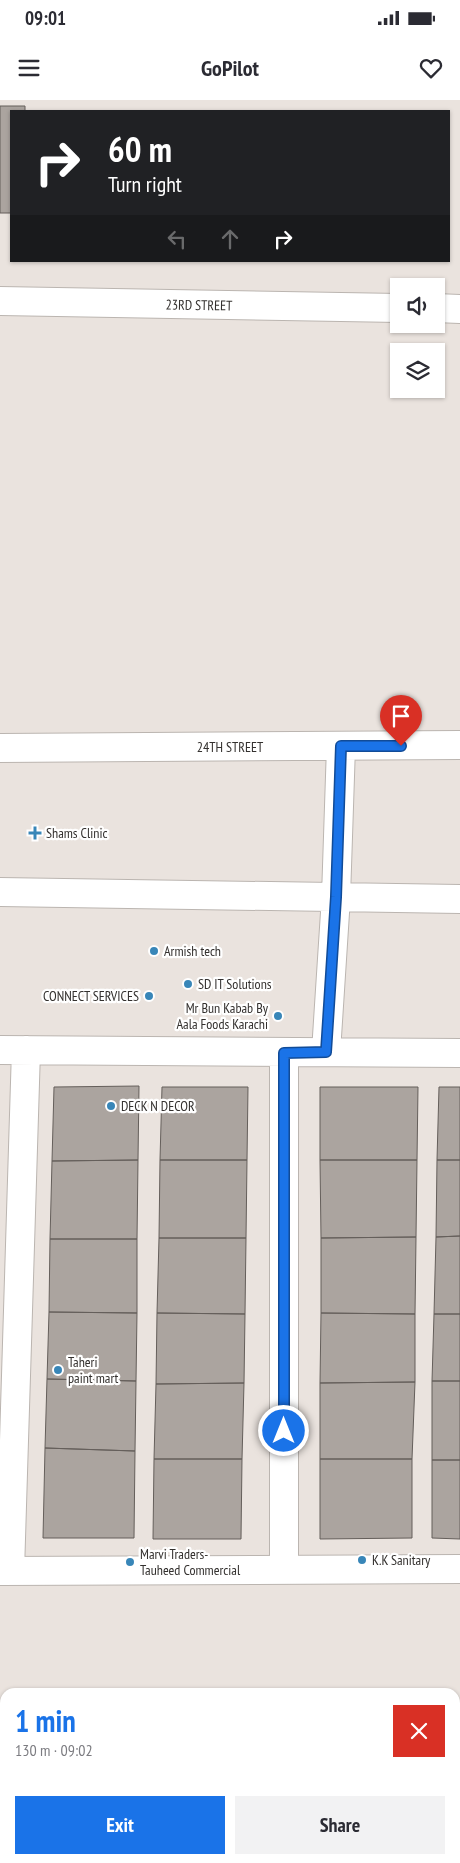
<!DOCTYPE html>
<html lang="en">
<head>
<meta charset="utf-8">
<style>
  :root { --surface:#fff; --page:#f2f2f3; --text:#2b2b33; --muted:#7c7c81; --accent:#1a73e8 }
  body { margin:0; font-family:"PT Sans Narrow",sans-serif; background:var(--page); color:var(--text); height:100vh; display:flex; flex-direction:column; font-size:19px; white-space:nowrap }
  * { box-sizing:border-box; margin:0 }
  p { font-size:16px; color:var(--muted) }
  .icon { flex:none; width:28px; height:28px; fill:none; stroke:currentColor; stroke-width:2; stroke-linecap:round; stroke-linejoin:round }
  .map { position:relative; flex:1; overflow:hidden }
  .details { position:absolute; left:0px; top:1588px; width:460px; height:176px; display:flex; flex-direction:column; background:var(--surface); border-radius:15px 15px 0 0; box-shadow:0 1px 4px #0004 }
  .details>* { flex:none }
  .hud { position:absolute; left:10px; top:10px; width:440px; height:152px; border-radius:0px; box-shadow:0 1px 4px #0004; background:#202124; color:#fff; overflow:hidden }
  .fabs { position:absolute; left:390px; top:178px; display:grid; gap:10px }
  .fabs a { display:grid; place-items:center; width:55px; height:55px; border-radius:0px; background:var(--surface); box-shadow:0 1px 4px #0004; font-size:25px }
  .pin { position:absolute; display:grid; place-items:center; width:42px; height:42px; color:#fff; margin:-51px -21px; border-radius:50% 50% 50% 0; rotate:-45deg; box-shadow:0 0 5px #0007 }
  .pin .icon { rotate:45deg }
  .me { position:absolute; width:55px; margin:-28px; rotate:0deg; stroke-linejoin:round; filter:drop-shadow(0 0 4px #0008) }
  .turn { display:flex; align-items:center; gap:18px; height:105px; padding:0 15px; font-size:22px }
  .turn .icon { width:65px; height:65px; stroke-width:2.5 }
  .turn b { display:block; font-size:35px; line-height:42px }
  .lanes { display:flex; align-items:center; height:48px; padding:0 15px; background:#0003; justify-content:center; gap:25px; direction:ltr }
  .lanes .off { opacity:.35 }
  .round { display:grid; place-items:center; flex:none; width:52px; height:52px; border-radius:0px; background:var(--page) }
  .head { display:flex; align-items:center; justify-content:space-between; height:85px; padding:0 15px }
  h1 { font-size:30px; font-weight:800; line-height:38px; color:var(--accent) }
  .action { display:flex; gap:10px; margin-top:auto; padding:10px 15px }
  .action a { flex:1; height:58px; border-radius:0px; background:var(--accent); color:#fff; font-size:20px; font-weight:800; line-height:58px; text-align:center }
  .action a+a { background:var(--page); color:var(--text) }
  .status { display:flex; justify-content:space-between; align-items:center; height:35px; padding:0 25px; background:var(--surface); direction:ltr }
  .status svg { height:14px; fill:currentColor }
  header { display:flex; justify-content:space-between; align-items:center; height:65px; padding:0 15px; background:var(--surface); font-size:22px; font-weight:800 }
  .map>svg:first-child { display:block }
  .building { fill:#aba49f; stroke:#655f5b }
  .lines { fill:none; stroke-linecap:round; stroke-linejoin:round }
  .minor-casing { stroke:#bbb5b0; stroke-width:30 }
  .tertiary-casing { stroke:#bbb5b0; stroke-width:30 }
  .minor { stroke:#fff; stroke-width:28 }
  .tertiary { stroke:#fff; stroke-width:28 }
  .route-casing { stroke:#114b97; stroke-width:12 }
  .route { stroke:#1a73e8; stroke-width:9 }
  .poi-dot { fill:#3886b8; stroke:#fff; stroke-width:2 }
  .labels { text-anchor:middle; stroke-width:4.5; stroke-linejoin:round; paint-order:stroke }
  .street-label { font-size:14px; fill:#33302e; stroke:#fff }
  .poi-label { font-size:14px; fill:#33302e; stroke:#fff; text-anchor:start }
</style>
</head>
<body>
<div class="status"><b>09:01</b><svg viewBox="0 0 49 12"><path d="M0 12V9h3v3zM5 12V6h3v6zM10 12V3h3v9zM15 12V0h3v12zM26 1h20v11H26zM47 4h2v5h-2z"/></svg></div>
<header><svg class="icon" aria-label="menu" viewBox="0 0 24 24"><path d="M4 6h16M4 12h16M4 18h16"/></svg>GoPilot<svg class="icon" aria-label="heart" viewBox="0 0 24 24"><path d="M12 20l-8-8c-3-5 5-10 8-4 3-6 11-1 8 4z"/></svg></header>
<div class="map">
<svg width="460" height="1763" viewBox="0 0 460 1763">
  <rect width="100%" height="100%" fill="#eae3de"/>
  <path class="building" d="M 0,6 L 25,6 L 25,11 L 11,11 L 11,113 L 0,113 Z
    M 139,986 L 138,1060 L 52,1061 L 54,987 Z
    M 162,987 L 248,987 L 247,1060 L 160,1060 Z
    M 320,987 L 418,987 L 417,1060 L 320,1060 Z
    M 439,987 L 460,987 L 460,1060 L 437,1060 Z
    M 138,1060 L 137,1139 L 50,1139 L 52,1061 Z
    M 160,1060 L 247,1060 L 246,1138 L 159,1138 Z
    M 320,1060 L 417,1060 L 416,1137 L 321,1138 Z
    M 437,1060 L 460,1060 L 460,1136 L 436,1137 Z
    M 460,1136 L 460,1214 L 434,1214 L 436,1137 Z
    M 416,1137 L 415,1214 L 321,1213 L 321,1138 Z
    M 159,1138 L 246,1138 L 245,1214 L 157,1213 Z
    M 50,1139 L 137,1139 L 137,1213 L 49,1212 Z
    M 49,1212 L 137,1213 L 136,1281 L 47,1279 Z
    M 157,1213 L 245,1214 L 244,1283 L 156,1284 Z
    M 321,1213 L 415,1214 L 415,1282 L 320,1283 Z
    M 434,1214 L 460,1214 L 460,1281 L 432,1281 Z
    M 47,1279 L 136,1281 L 135,1351 L 45,1348 Z
    M 432,1281 L 460,1281 L 460,1360 L 432,1360 Z
    M 415,1282 L 412,1359 L 320,1359 L 320,1283 Z
    M 244,1283 L 242,1359 L 154,1359 L 156,1284 Z
    M 45,1348 L 135,1351 L 134,1438 L 43,1438 Z
    M 154,1359 L 242,1359 L 241,1439 L 153,1439 Z
    M 320,1359 L 412,1359 L 412,1438 L 320,1439 Z
    M 432,1360 L 460,1360 L 460,1439 L 432,1438 Z"/>
  <g class="lines">
    <g class="minor-casing">
      <path id="minor" d="M 0,201 L 399,208
        M 436,208 L 460,209
        M 0,648 L 460,645
        M 0,792 L 460,799
        M 0,950 L 460,953
        M 326,952 L 336,797 L 341,646
        M 284,1470 L 284,953
        M 0,1471 L 460,1469
        M 10,1471 L 26,950
        M 455,1753 L 460,1753
        M 169,1763 L 288,1759"/>
    </g>
    <g class="tertiary-casing">
      <path id="tertiary" d="M 0,1748 L 4,1763"/>
    </g>
    <use href="#minor" class="minor"/>
    <use href="#tertiary" class="tertiary"/>
  </g>
  <g class="lines">
    <g class="route-casing">
      <path id="route" d="M 284,1331 L 284,953 L 326,952 L 336,797 L 341,646 L 401,646"/>
    </g>
    <use href="#route" class="route"/>
  </g>
  <g class="poi-dot">
    <path d="M32.5 725.5h5v5h5v5h-5v5h-5v-5h-5v-5h5z"/>
    <circle cx="154" cy="851" r="5"/>
    <circle cx="188" cy="884" r="5"/>
    <circle cx="149" cy="896" r="5"/>
    <circle cx="278" cy="916" r="5"/>
    <circle cx="111" cy="1006" r="5"/>
    <circle cx="58" cy="1270" r="5"/>
    <circle cx="362" cy="1460" r="5"/>
    <circle cx="130" cy="1462" r="5"/>
  </g>
  <g class="labels">
    <g class="street-label">
      <text transform="translate(199 205) rotate(1)" y="5">23RD STREET</text>
      <text x="230" y="652">24TH STREET</text>
    </g>
    <g class="poi-label">
      <text x="46" y="738">Shams Clinic</text>
      <text x="164" y="856">Armish tech</text>
      <text x="198" y="889">SD IT Solutions</text>
      <text x="139" y="901" text-anchor="end">CONNECT SERVICES</text>
      <text x="268" y="913" text-anchor="end">Mr Bun Kabab By<tspan x="268" dy="16">Aala Foods Karachi</tspan></text>
      <text x="121" y="1011">DECK N DECOR</text>
      <text x="68" y="1267">Taheri<tspan x="68" dy="16">paint mart</tspan></text>
      <text x="140" y="1459">Marvi Traders-<tspan x="140" dy="16">Tauheed Commercial</tspan></text>
      <text x="372" y="1465">K.K Sanitary</text>
    </g>
  </g>
</svg>
<div class="fabs">
<a><svg class="icon" aria-label="sound" viewBox="0 0 24 24"><path d="M4 9h4l5-4v14l-5-4H4zM17 9q2 3 0 6"/></svg></a>
<a><svg class="icon" aria-label="layers" viewBox="0 0 24 24"><path d="M12 4l9 5-9 5-9-5zM3 14l9 5 9-5"/></svg></a>
</div>
<div class="pin" style="left:401px;top:646px;background:#d93025"><svg class="icon" aria-label="arrive" viewBox="0 0 24 24"><path d="M6 21V4h12l-3 4 3 4H6"/></svg></div>
<svg class="me" style="left:284px;top:1331px" viewBox="-20 -20 40 40"><circle r="17" fill="#1a73e8" stroke="#fff" stroke-width="3"/><path d="M0-11L8 9 0 5-8 9z" fill="#fff"/></svg>
<div class="hud">
<div class="turn"><svg class="icon" aria-label="right" viewBox="0 0 24 24"><path d="M7 20v-9h11M14 6l5 5-5 5"/></svg><div><b>60 m</b>Turn right</div></div>
<div class="lanes"><svg class="icon off" aria-label="left" viewBox="0 0 24 24"><path d="M17 20v-9H6M10 6l-5 5 5 5"/></svg><svg class="icon off" aria-label="ahead" viewBox="0 0 24 24"><path d="M12 20V5M6 11l6-6 6 6"/></svg><svg class="icon" aria-label="right" viewBox="0 0 24 24"><path d="M7 20v-9h11M14 6l5 5-5 5"/></svg></div>
</div>
<section class="details">
<div class="head"><div><h1>1 min</h1><p>130 m · 09:02</p></div><a class="round" style="background:#d93025;color:#fff"><svg class="icon" aria-label="close" viewBox="0 0 24 24"><path d="M6 6l12 12M18 6L6 18"/></svg></a></div>
<div class="action"><a>Exit</a><a>Share</a></div>
</section>
</div>
</body>
</html>
